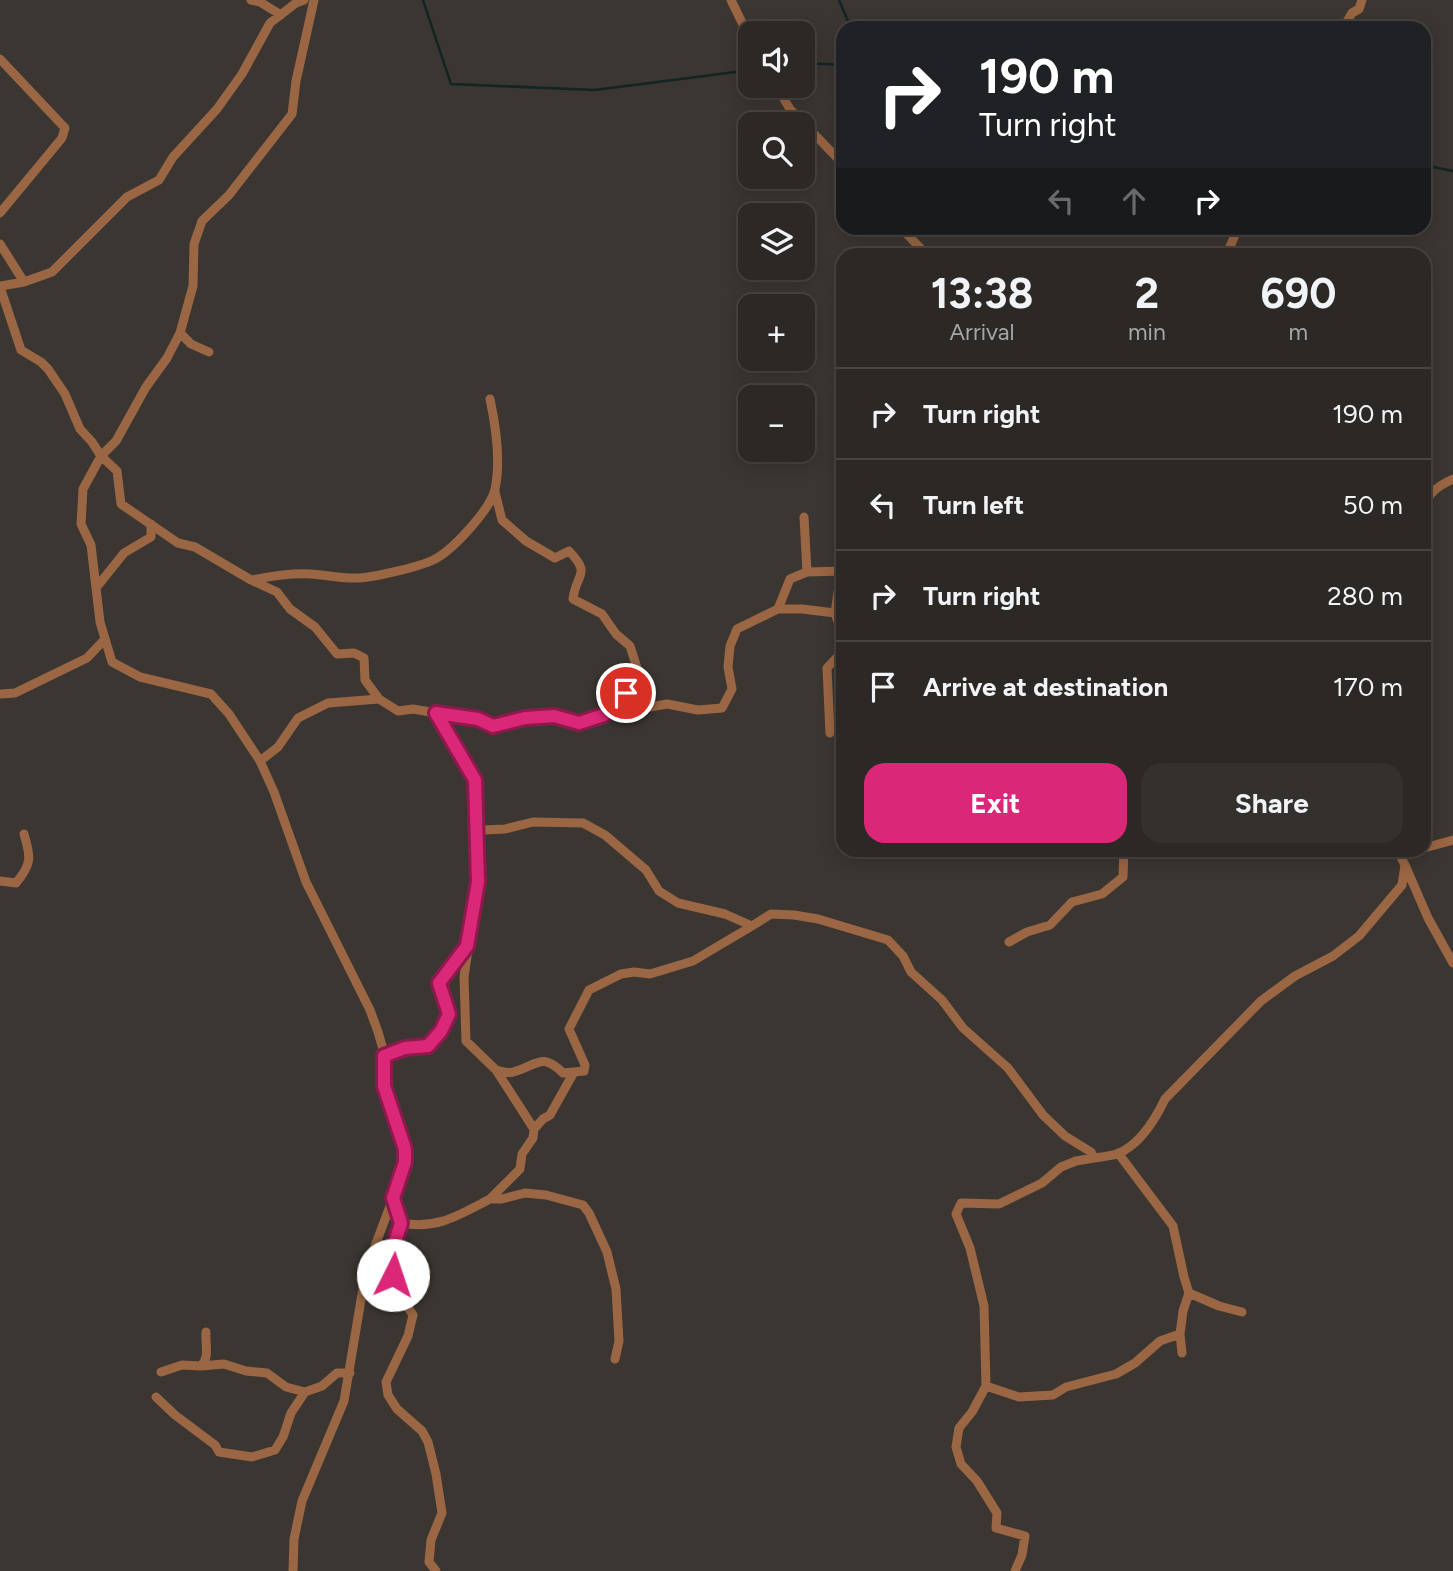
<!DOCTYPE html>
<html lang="en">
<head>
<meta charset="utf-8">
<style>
  :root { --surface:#2c2825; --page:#34302d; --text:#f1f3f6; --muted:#a6a6a7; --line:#484442; --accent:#db2777 }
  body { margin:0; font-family:Figtree,sans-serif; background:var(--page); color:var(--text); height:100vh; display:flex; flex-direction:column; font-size:26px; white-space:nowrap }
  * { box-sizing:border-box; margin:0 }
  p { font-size:23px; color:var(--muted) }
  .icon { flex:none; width:38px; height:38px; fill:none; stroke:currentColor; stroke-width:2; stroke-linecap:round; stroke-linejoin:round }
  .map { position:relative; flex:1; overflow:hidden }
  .side { position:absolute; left:836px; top:248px; width:595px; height:609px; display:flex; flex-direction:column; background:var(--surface); border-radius:21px; box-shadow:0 4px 18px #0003,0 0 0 2px var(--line) }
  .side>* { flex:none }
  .hud { position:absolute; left:836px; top:21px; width:595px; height:214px; border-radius:21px; box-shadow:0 4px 18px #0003,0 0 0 2px var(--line); background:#202124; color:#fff; overflow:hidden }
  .buttons { position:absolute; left:738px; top:21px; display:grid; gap:14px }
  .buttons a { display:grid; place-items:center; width:77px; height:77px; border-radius:14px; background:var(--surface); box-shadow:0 4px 18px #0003,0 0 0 2px var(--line); font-size:35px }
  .pin { position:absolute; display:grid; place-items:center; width:60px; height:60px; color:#fff; margin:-30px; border:4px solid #fff; border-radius:50%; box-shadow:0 2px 7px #0007 }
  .me { position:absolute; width:77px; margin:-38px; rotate:4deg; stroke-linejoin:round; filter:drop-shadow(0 0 5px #0008) }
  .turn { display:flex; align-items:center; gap:24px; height:147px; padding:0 28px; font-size:32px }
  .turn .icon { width:91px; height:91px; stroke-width:2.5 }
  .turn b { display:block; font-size:49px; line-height:60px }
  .lanes { display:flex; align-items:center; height:66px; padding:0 28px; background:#0003; justify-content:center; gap:35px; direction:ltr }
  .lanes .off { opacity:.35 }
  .eta { display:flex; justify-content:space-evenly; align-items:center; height:119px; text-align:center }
  .eta b { font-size:42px; font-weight:700; line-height:49px }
  .cta { display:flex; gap:14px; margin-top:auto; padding:14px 28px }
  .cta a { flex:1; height:80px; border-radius:21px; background:var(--accent); color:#fff; font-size:28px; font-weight:700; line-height:80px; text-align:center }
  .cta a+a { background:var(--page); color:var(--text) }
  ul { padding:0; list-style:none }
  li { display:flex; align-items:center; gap:21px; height:91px; padding:0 28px; border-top:2px solid var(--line) }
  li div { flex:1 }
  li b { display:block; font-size:26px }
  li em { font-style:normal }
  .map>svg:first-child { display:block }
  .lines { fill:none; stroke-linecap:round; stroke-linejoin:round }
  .stream { stroke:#122525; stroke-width:2.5 }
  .minor { stroke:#9a6643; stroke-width:9 }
  .route-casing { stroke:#8e194d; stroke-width:18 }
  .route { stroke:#db2777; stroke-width:12 }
</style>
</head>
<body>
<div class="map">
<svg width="1453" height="1571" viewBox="0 0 1453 1571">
  <rect width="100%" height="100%" fill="#3b3631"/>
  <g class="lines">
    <path class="stream" d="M 423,0 L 451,84 L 595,90 L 751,70
      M 839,0 L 851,28
      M 803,63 L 844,65
      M 1424,165 L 1453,171"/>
    <path class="minor" d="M 251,0 L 260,2 L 281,15
      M 731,0 L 751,41
      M 1343,28 L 1352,13 L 1359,9 L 1362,0
      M 0,59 L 65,128 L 62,138 L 0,213
      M 776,86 L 790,109 L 844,165
      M 901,228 L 928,256
      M 0,244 L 24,282
      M 1226,256 L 1238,228
      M 1,286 L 24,282 L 52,272 L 127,197 L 159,180 L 173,157 L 217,109 L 242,74 L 270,23 L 296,3 L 304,0
      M 0,287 L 21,350 L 41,362 L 48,369 L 65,394 L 80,429 L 92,442 L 101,456 L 117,471 L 121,504 L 178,543 L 195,547 L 251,580 L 277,592 L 290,609 L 315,627 L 337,654 L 354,653 L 364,658 L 365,680 L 379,699 L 398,711 L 413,709 L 436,713
      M 180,333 L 191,344 L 209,352
      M 495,492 L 502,520 L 526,541 L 555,558 L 569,551 C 592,575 576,573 573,599 L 602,614 L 616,634 L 630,646 L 637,668 L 626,693 L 604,715
      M 1424,505 C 1431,491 1438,486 1453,479
      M 807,572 L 844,571
      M 252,580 C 271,576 292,573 311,574 C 327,575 344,579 359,578 C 375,577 424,566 437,558 C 454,548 491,509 495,489 C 501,461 496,427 490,399
      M 96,588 L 124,553 L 151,537 L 151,524
      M 778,609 L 802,609 L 835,613 L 844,639
      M 835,613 L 841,572
      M 0,694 L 15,693 L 87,658 L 105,639
      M 830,733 L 827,668 L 844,650
      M 260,761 L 278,747 L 298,718 L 328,703 L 379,699
      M 476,842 L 483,830 L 505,829 L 533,822 L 583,823 L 605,835 L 646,870 L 659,891 L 678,903 L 725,914 L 752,926 L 771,914 L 794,915 L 818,919 L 888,940 L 903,956 L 911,972 L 942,1000 L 963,1028 L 1008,1068 L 1043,1115 L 1065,1136 L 1091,1152 L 1094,1158 C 1101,1157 1110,1156 1117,1154 C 1140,1145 1155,1120 1165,1099 L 1261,1001 L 1295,976 L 1333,956 L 1359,936 L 1402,885 L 1405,865
      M 1424,848 L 1453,840
      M 1397,850 L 1405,865 L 1428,918 L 1453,963
      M 1400,856 L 1417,850
      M 0,881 L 16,883 C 32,864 31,857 24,834
      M 1009,942 L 1027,932 L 1050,925 L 1072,902 L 1102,894 L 1123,877 L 1124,850
      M 385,1056 L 405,1048 L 428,1046 L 441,1031 L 449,1014 L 439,983 L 466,948
      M 496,1070 C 501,1071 508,1074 513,1072 C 537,1066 541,1051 563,1073 L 584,1071 L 585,1065 L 569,1029 L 589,990 L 621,974 L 634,972 L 650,974 L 693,961 L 752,926
      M 534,1129 L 543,1119 L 550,1115 L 574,1072
      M 1118,1153 L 1173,1226 L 1184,1277 L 1189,1293
      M 393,1198 L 401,1223 L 393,1259 L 395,1288 L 413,1315 L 408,1336 L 386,1382 L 388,1395 L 397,1409 L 422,1431 L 428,1442 L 436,1474 L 442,1513 L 431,1540 L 429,1562 L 436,1571
      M 401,1223 C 437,1230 459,1215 490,1199
      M 1180,1334 L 1182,1353
      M 615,1359 L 619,1341 L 616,1289 L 607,1252 L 589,1213 L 583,1205 L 546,1195 L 525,1193 L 502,1199 L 490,1199 L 520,1169 L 522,1154 L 533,1138 L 534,1129 L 496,1070 L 466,1041 L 464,977 L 478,882 L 475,780 L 436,713 L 478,719 L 493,726 L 525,718 L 554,716 L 579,723 L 604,715 L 667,704 L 698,710 L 722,708 L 732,689 L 728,667 L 730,646 L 737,629 L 778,609 L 790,579 L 807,572 L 804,517
      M 201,1366 C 210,1358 205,1344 206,1332
      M 161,1372 L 182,1365 L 201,1366 L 224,1364 L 246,1371 L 267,1373 L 286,1387 L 305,1392 L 322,1386 L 337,1373 L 350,1373
      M 986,1386 L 1019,1397 L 1053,1395 L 1066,1387 L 1116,1374 L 1135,1363 L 1160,1341 L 1180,1334 L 1183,1311 L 1189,1293 L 1219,1306 L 1242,1312
      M 156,1397 L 175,1415 L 215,1445 L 219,1452 L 252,1457 L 275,1450 L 283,1437 L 291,1413 L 305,1392
      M 293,1571 L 294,1539 L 302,1501 L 344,1401 L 366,1270 L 402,1174 L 405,1162 L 405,1149 L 384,1086 L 385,1056 L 378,1032 L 370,1010 L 306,882 L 274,792 L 260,761 L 229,714 L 211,694 L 140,677 L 112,662 L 100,622 L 91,545 L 81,524 L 83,489 L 101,456 L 116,441 L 146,387 L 167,358 L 180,333 L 193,286 L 194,244 L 202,221 L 229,195 L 292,114 L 296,81 L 314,0
      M 1015,1571 L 1022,1555 L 1025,1536 L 996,1528 L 997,1513 L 977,1481 L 961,1464 L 956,1447 L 959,1428 L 972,1412 L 986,1386 L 984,1306 L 970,1248 L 956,1214 L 961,1203 L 999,1204 L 1042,1183 L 1061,1167 L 1076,1161 L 1094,1158"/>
  </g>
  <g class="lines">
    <g class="route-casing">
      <path id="route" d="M 393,1275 L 394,1245 L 401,1223 L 393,1198 L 405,1162 L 405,1149 L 384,1086 L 384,1056 L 405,1048 L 428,1046 L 441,1031 L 449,1014 L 439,983 L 467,946 L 478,882 L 475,780 L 436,713 L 478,719 L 493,726 L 525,718 L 554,716 L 579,723 L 604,715 L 626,693"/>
    </g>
    <use href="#route" class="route"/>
  </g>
</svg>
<div class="buttons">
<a><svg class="icon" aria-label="sound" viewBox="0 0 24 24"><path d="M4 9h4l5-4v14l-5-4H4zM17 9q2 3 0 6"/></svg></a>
<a><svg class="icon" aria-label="search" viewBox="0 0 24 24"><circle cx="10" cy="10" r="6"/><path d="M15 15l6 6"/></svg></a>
<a><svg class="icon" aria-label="layers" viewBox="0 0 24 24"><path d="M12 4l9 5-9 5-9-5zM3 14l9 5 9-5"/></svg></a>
<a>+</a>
<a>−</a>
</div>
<div class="pin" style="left:626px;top:693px;background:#d93025"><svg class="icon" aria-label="arrive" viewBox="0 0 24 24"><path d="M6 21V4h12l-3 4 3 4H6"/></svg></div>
<svg class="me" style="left:393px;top:1275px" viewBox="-20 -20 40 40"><circle r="19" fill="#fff"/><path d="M0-13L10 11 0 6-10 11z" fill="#db2777"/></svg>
<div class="hud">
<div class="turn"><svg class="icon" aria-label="right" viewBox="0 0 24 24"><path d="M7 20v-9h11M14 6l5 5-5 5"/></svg><div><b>190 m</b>Turn right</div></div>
<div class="lanes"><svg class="icon off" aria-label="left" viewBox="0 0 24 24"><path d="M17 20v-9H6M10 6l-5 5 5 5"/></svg><svg class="icon off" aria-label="ahead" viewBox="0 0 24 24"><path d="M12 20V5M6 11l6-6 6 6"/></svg><svg class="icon" aria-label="right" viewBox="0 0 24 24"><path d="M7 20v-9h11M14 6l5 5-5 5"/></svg></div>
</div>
<section class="side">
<div class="eta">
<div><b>13:38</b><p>Arrival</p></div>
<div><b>2</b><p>min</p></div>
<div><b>690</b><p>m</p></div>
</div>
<ul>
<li><svg class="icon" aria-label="right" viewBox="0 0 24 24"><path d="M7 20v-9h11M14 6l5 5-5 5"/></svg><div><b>Turn right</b></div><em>190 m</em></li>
<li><svg class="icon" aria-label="left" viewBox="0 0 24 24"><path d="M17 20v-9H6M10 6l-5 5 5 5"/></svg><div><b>Turn left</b></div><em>50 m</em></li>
<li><svg class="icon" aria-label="right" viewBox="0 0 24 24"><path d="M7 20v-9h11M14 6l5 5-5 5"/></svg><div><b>Turn right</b></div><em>280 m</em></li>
<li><svg class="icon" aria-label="arrive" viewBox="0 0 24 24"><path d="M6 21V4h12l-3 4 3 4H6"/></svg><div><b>Arrive at destination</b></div><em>170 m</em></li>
</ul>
<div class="cta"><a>Exit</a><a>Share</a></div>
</section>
</div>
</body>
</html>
